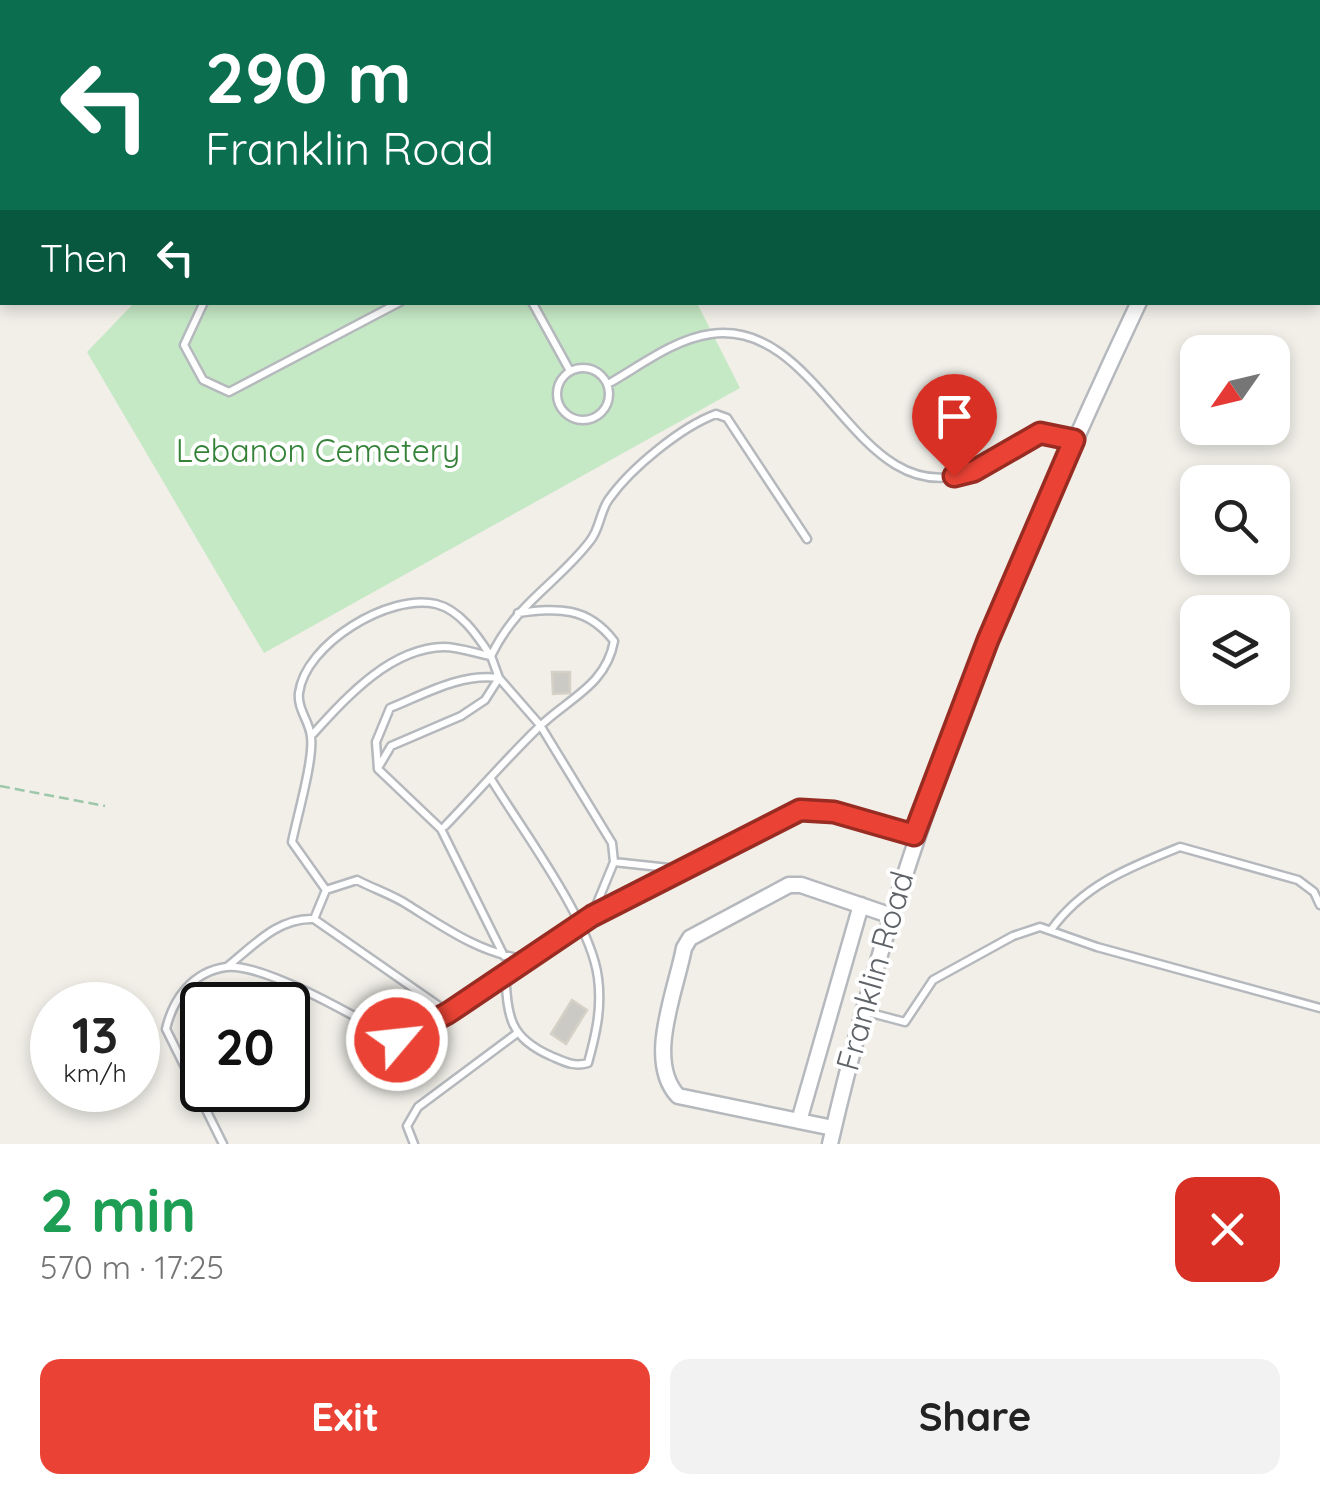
<!DOCTYPE html>
<html lang="en">
<head>
<meta charset="utf-8">
<style>
  :root { --surface:#fff; --page:#f2f2f2; --text:#222; --muted:#767676; --accent:#ea4335 }
  body { margin:0; font-family:Quicksand,sans-serif; background:var(--page); color:var(--text); height:100vh; display:flex; flex-direction:column; font-size:38px; white-space:nowrap }
  * { box-sizing:border-box; margin:0 }
  p { font-size:32px; color:var(--muted) }
  .icon { flex:none; width:55px; height:55px; fill:none; stroke:currentColor; stroke-width:2; stroke-linecap:round; stroke-linejoin:round }
  .map { position:relative; height:1144px; overflow:hidden }
  .drawer { display:flex; flex-direction:column; background:var(--surface); flex:1 }
  .drawer>* { flex:none }
  .guide { position:absolute; left:0px; top:0px; width:1320px; height:305px; box-shadow:0 5px 15px #0003; background:#0b6e4f; color:#fff; overflow:hidden }
  .needle { width:65px; rotate:236deg }
  .fabs { position:absolute; left:1180px; top:335px; display:grid; gap:20px }
  .fabs a { display:grid; place-items:center; width:110px; height:110px; border-radius:20px; background:var(--surface); box-shadow:0 5px 15px #0003; font-size:50px }
  .speed { position:absolute; left:30px; top:982px; display:flex; gap:20px; font-size:50px; font-weight:700; text-align:center }
  .speed>* { display:grid; place-content:center; width:130px; height:130px; border-radius:50%; background:var(--surface); box-shadow:0 5px 15px #0003; line-height:1 }
  .speed small { font-size:25px; font-weight:400 }
  .speed .limit { border:5px solid #111; border-radius:15px; background:#fff; color:#111 }
  .pin { position:absolute; display:grid; place-items:center; width:85px; height:85px; color:#fff; margin:-102px -42px; border-radius:50% 50% 50% 0; rotate:-45deg; box-shadow:0 0 10px #0007 }
  .pin .icon { rotate:45deg }
  .me { position:absolute; width:110px; margin:-55px; rotate:62deg; stroke-linejoin:round; filter:drop-shadow(0 0 8px #0008) }
  .turn { display:flex; align-items:center; gap:35px; height:210px; padding:0 40px; font-size:45px }
  .turn .icon { width:130px; height:130px; stroke-width:2.5 }
  .turn b { display:block; font-size:70px; line-height:85px }
  .then { display:flex; align-items:center; height:95px; padding:0 40px; background:#0003; gap:20px; font-size:38px }
  .round { display:grid; place-items:center; flex:none; width:105px; height:105px; border-radius:20px; background:var(--page) }
  .headline { display:flex; align-items:center; justify-content:space-between; height:170px; padding:0 40px }
  h1 { font-size:60px; font-weight:800; line-height:75px; color:#1e9e55 }
  .action { display:flex; gap:20px; margin-top:auto; padding:20px 40px }
  .action a { flex:1; height:115px; border-radius:20px; background:var(--accent); color:#fff; font-size:40px; font-weight:800; line-height:115px; text-align:center }
  .action a+a { background:var(--page); color:var(--text) }
  .map>svg:first-child { display:block }
  .green { fill:#c5e8c5 }
  .building { fill:#cccac5; stroke:#d6d1c6; stroke-width:2.5 }
  .lines { fill:none; stroke-linecap:round; stroke-linejoin:round }
  .service-casing { stroke:#b5b8bc; stroke-width:11 }
  .minor-casing { stroke:#b5b8bc; stroke-width:19 }
  .path { stroke:#9cc7a9; stroke-width:2.5; stroke-dasharray:10 5; stroke-linecap:butt }
  .service { stroke:#fff; stroke-width:6 }
  .minor { stroke:#fff; stroke-width:14 }
  .route-casing { stroke:#982c22; stroke-width:25 }
  .route { stroke:#ea4335; stroke-width:18 }
  .labels { text-anchor:middle; stroke-width:8; stroke-linejoin:round; paint-order:stroke }
  .park-label { font-size:32px; fill:#348238; stroke:#fff }
  .street-label { font-size:32px; fill:#5f6368; stroke:#fff }
</style>
</head>
<body>
<div class="map">
<svg width="1320" height="1144" viewBox="0 0 1320 1144">
  <rect width="100%" height="100%" fill="#f1efe8"/>
  <path class="green" d="M 360,0 L 987,0 L 358,2 Z
    M 134,303 L 697,303 L 740,388 L 264,653 L 87,352 Z"/>
  <path class="building" d="M 552,672 L 570,672 L 570,693 L 553,694 Z
    M 572,1000 L 587,1010 L 566,1044 L 551,1034 Z"/>
  <g class="lines">
    <g class="service-casing">
      <path id="service" d="M 658,0 L 659,2
        M 528,2 L 533,0
        M 204,302 L 184,345 L 203,380 L 229,392 L 400,302
        M 532,302 L 570,371
        M557 394a26 26 0 1 1 52 0a26 26 0 1 1-52 0Z
        M 608,384 C 640,366 674,339 711,334 C 824,318 856,517 974,471 C 997,462 1019,446 1041,433 L 1073,439
        M 311,736 C 345,699 389,648 444,647 C 458,647 475,653 490,656
        M 378,768 L 391,746 L 461,716 L 485,700 L 499,678 L 491,656 C 516,603 557,584 590,541 C 600,529 600,511 609,499 C 631,468 681,427 716,414 L 727,418 L 807,539
        M 491,779 C 522,830 591,921 598,978 C 602,1008 596,1034 588,1063 C 573,1067 565,1062 551,1056 C 508,1037 508,1016 505,973
        M 445,826 C 476,794 506,759 538,728 C 567,699 606,686 614,641 C 587,606 558,608 518,613
        M 614,862 L 687,870
        M 326,890 L 357,880 C 374,889 393,895 408,905 C 445,928 480,953 524,959
        M 314,919 L 326,890 L 292,842 C 297,817 314,759 311,737 C 310,722 297,709 299,693 C 305,644 389,593 436,604 C 460,610 477,635 490,655
        M 1051,930 C 1083,885 1130,867 1180,847 L 1298,880 L 1314,892 L 1320,905
        M 504,956 L 441,829 L 378,769 L 376,742 L 390,708 C 425,694 460,673 499,678 L 540,725 L 612,843 L 614,862 L 593,913
        M 228,966 C 254,945 279,917 314,919 L 449,1013
        M 867,1012 L 905,1022 L 933,980 L 1013,936 L 1040,927 L 1097,947 L 1320,1008
        M 223,1144 L 166,1029 C 173,999 192,972 226,967 C 263,962 363,1021 397,1040 L 449,1013 L 592,916 L 800,810 L 834,811 L 914,835
        M 414,1144 L 407,1126 L 418,1107 L 516,1034"/>
    </g>
    <g class="minor-casing">
      <path id="minor" d="M 1262,2 L 1262,0
        M 1318,172 L 1320,171
        M 799,1121 L 861,905
        M 833,1128 L 678,1096 C 645,1061 676,991 684,948 L 690,938 L 789,885 L 801,885 L 889,915
        M 830,1144 C 897,850 1010,575 1139,302"/>
    </g>
    <path class="path" d="M 31,2 L 36,0
      M 256,2 L 257,0
      M 0,20 L 2,19
      M 0,197 L 2,196
      M 0,786 L 105,806"/>
    <use href="#service" class="service"/>
    <use href="#minor" class="minor"/>
  </g>
  <g class="lines">
    <g class="route-casing">
      <path id="route" d="M 397,1040 L 448,1013 L 592,916 L 800,810 L 834,812 L 914,835 L 988,640 L 1074,440 L 1040,433 L 974,471 L 954,476"/>
    </g>
    <use href="#route" class="route"/>
  </g>
  <g class="labels">
    <g class="park-label">
      <text x="318" y="462">Lebanon Cemetery</text>
    </g>
    <g class="street-label">
      <text transform="translate(875 971) rotate(-74)" y="11">Franklin Road</text>
    </g>
  </g>
</svg>
<div class="fabs">
<a><svg class="needle" viewBox="-14 -14 28 28"><path d="M0-13l5 13h-10z" fill="#e53935"/><path d="M0 13l5-13h-10z" fill="#767676"/></svg></a>
<a><svg class="icon" aria-label="search" viewBox="0 0 24 24"><circle cx="10" cy="10" r="6"/><path d="M15 15l6 6"/></svg></a>
<a><svg class="icon" aria-label="layers" viewBox="0 0 24 24"><path d="M12 4l9 5-9 5-9-5zM3 14l9 5 9-5"/></svg></a>
</div>
<div class="speed"><div>13<small>km/h</small></div><div class="limit">20</div></div>
<div class="pin" style="left:954px;top:476px;background:#d93025"><svg class="icon" aria-label="arrive" viewBox="0 0 24 24"><path d="M6 21V4h12l-3 4 3 4H6"/></svg></div>
<svg class="me" style="left:397px;top:1040px" viewBox="-20 -20 40 40"><circle r="17" fill="#ea4335" stroke="#fff" stroke-width="3"/><path d="M0-11L8 9 0 5-8 9z" fill="#fff"/></svg>
<div class="guide">
<div class="turn"><svg class="icon" aria-label="left" viewBox="0 0 24 24"><path d="M17 20v-9H6M10 6l-5 5 5 5"/></svg><div><b>290 m</b>Franklin Road</div></div>
<div class="then">Then<svg class="icon" aria-label="left" viewBox="0 0 24 24"><path d="M17 20v-9H6M10 6l-5 5 5 5"/></svg></div>
</div>
</div>
<section class="drawer">
<div class="headline"><div><h1>2 min</h1><p>570 m · 17:25</p></div><a class="round" style="background:#d93025;color:#fff"><svg class="icon" aria-label="close" viewBox="0 0 24 24"><path d="M6 6l12 12M18 6L6 18"/></svg></a></div>
<div class="action"><a>Exit</a><a>Share</a></div>
</section>
</body>
</html>
